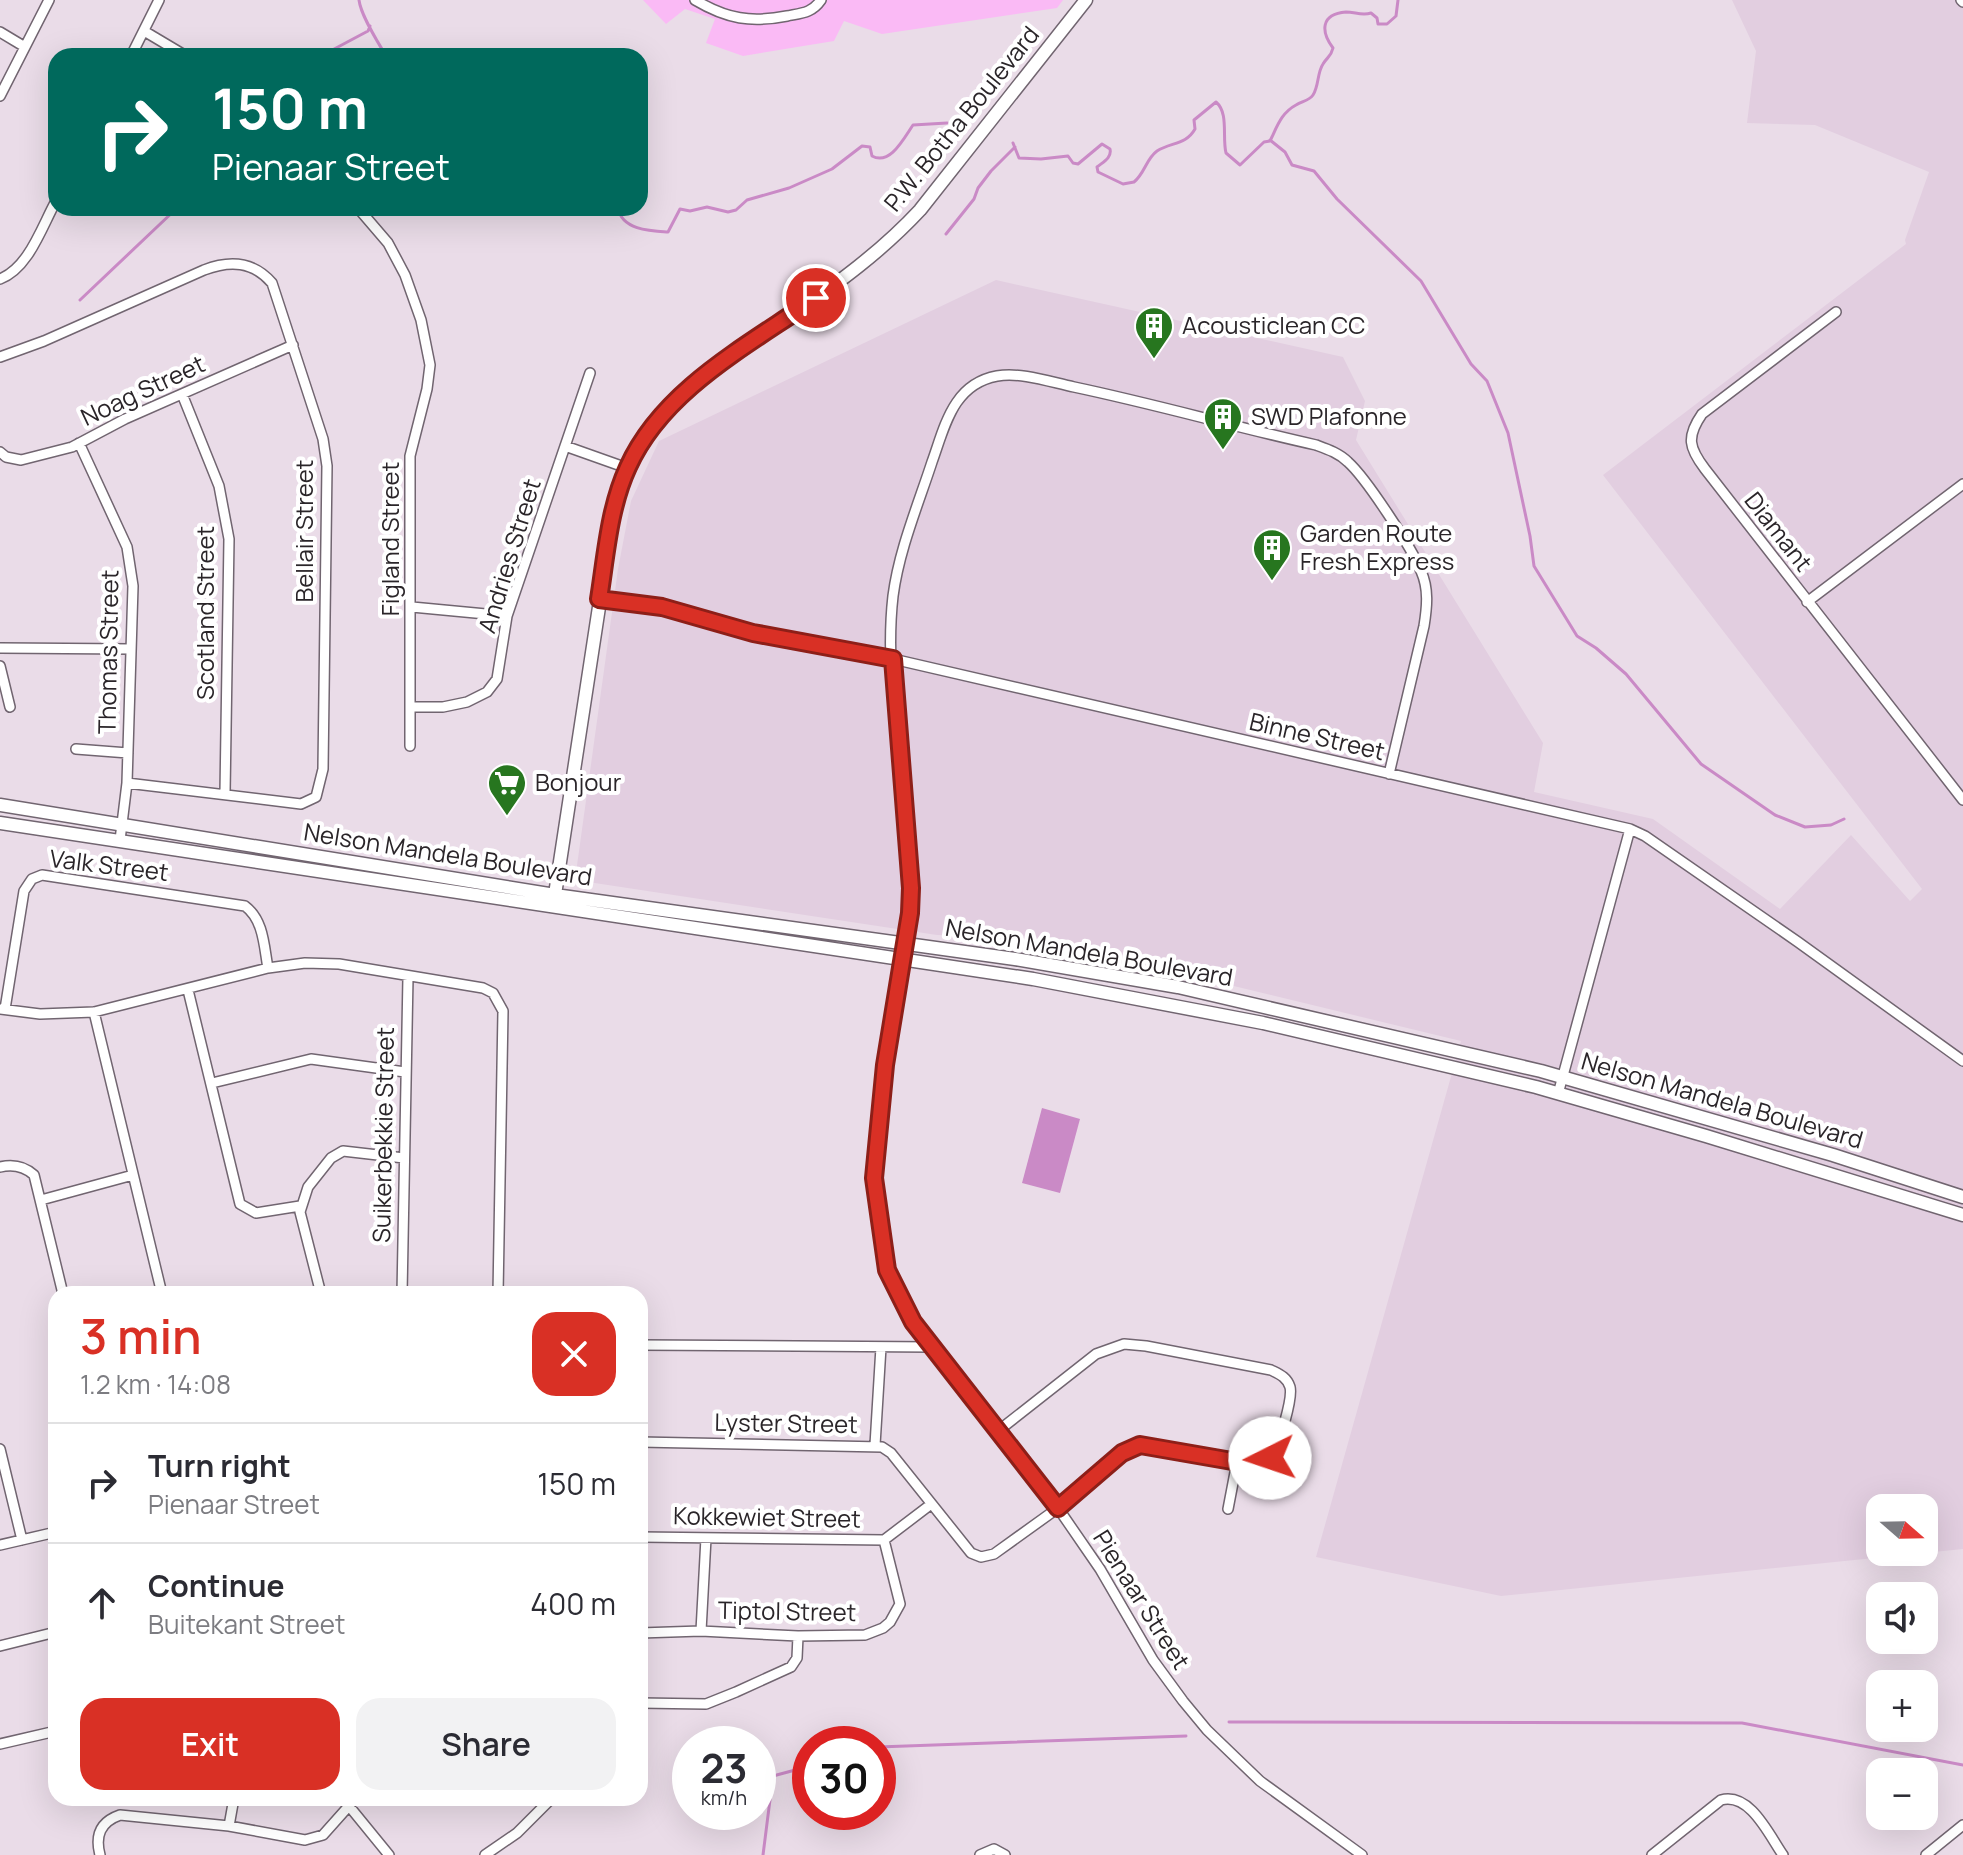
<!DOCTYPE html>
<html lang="en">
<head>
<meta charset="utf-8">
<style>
  :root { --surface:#fff; --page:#f2f2f3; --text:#2b2b33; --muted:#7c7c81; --line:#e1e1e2; --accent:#d93025 }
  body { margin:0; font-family:Manrope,sans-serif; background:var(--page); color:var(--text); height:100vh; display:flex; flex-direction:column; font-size:30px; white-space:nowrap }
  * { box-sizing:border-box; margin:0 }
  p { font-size:26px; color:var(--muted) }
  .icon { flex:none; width:44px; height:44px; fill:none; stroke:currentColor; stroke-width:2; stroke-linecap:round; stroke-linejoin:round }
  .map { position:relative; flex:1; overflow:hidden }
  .panel { position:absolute; left:48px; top:1286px; width:600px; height:520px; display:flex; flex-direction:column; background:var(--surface); border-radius:24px; box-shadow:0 8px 32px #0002 }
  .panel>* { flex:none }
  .hud { position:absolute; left:48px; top:48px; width:600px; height:168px; border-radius:24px; box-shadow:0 8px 32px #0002; background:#00695c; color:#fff; overflow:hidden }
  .needle { width:52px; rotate:110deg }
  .fabs { position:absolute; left:1866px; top:1494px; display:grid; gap:16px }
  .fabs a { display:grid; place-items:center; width:72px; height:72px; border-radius:16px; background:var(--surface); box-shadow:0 8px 32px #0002; font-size:40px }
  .speed { position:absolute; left:672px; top:1726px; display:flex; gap:16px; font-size:40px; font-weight:700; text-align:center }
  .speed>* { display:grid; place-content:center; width:104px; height:104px; border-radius:50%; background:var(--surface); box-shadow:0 8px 32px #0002; line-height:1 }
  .speed small { font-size:20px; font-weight:400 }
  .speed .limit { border:12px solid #d22; background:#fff; color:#111 }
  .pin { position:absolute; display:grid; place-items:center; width:68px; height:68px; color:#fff; margin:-34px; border:4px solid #fff; border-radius:50%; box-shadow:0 2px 8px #0007 }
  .me { position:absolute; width:88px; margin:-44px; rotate:266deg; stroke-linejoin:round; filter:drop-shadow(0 0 6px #0008) }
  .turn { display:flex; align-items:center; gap:28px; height:168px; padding:0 32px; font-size:36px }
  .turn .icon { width:104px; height:104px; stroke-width:2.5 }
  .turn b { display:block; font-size:56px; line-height:68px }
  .round { display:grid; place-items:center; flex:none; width:84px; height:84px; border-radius:24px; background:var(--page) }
  .head { display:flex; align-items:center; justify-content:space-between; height:136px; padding:0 32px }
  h1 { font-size:48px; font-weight:600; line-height:60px; color:var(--accent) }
  .button { display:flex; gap:16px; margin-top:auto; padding:16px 32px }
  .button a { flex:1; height:92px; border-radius:24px; background:var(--accent); color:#fff; font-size:32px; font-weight:600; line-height:92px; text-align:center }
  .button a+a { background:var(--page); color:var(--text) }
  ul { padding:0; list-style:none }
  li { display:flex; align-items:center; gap:24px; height:120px; padding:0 32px; border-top:2px solid var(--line) }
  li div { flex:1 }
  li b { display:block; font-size:30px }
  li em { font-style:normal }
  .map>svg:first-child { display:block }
  .built { fill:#e2cee0; fill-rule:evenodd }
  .green { fill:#fabaf5 }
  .water { fill:#ca8ac6 }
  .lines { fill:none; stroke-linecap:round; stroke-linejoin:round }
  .stream { stroke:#ca8ac6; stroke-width:3 }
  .minor-casing { stroke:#716570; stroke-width:12 }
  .tertiary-casing { stroke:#716570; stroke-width:15 }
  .minor { stroke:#fff; stroke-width:9 }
  .tertiary { stroke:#fff; stroke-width:12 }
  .route-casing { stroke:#8d1f18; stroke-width:20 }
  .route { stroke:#d93025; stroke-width:14 }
  .labels { text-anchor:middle; stroke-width:8; stroke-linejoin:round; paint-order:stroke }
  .street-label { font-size:24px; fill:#2a2529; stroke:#fff }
  .poi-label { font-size:24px; fill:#2a2529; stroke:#fff; text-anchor:start }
</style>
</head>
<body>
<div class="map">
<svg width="1963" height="1855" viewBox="0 0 1963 1855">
  <rect width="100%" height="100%" fill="#eadce8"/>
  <path class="built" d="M 1732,0 L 1963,0 L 1963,1549 L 1501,1596 L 1316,1557 L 1461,1041 L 1089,951 L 1014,938 L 937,935 L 575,880 L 618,569 L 631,501 L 659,441 L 996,280 L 1343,357 L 1365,401 L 1356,440 L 1543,743 L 1534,792 L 1653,819 L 1780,909 L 1851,835 L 1910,901 L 1922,889 L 1603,475 L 1906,244 L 1905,240 L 1929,172 L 1815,125 L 1747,123 L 1756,51 ZM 1880,1508 L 1924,1508 L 1924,1552 L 1880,1552 Z"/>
  <path class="green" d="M 643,0 L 1063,0 L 1057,8 L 882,34 L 844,21 L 834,41 L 743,56 L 706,43 L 715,19 L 685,9 L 666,24 Z"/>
  <path class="water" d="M 1042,1108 L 1080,1119 L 1060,1193 L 1022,1183 Z"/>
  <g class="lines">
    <path class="stream" d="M 359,0 C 361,16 378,42 386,56
      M 321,56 L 368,31 L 370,26
      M 1270,140 L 1285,152 L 1292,165 L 1314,171 L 1337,199 L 1421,281 L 1471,364 L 1487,381 L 1508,433 L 1530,536 L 1534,566 L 1577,636 L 1596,648 L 1626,674 L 1701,764 L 1775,815 L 1805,827 L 1831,825 L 1844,819
      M 1013,143 L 1019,158 L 1041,159 L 1068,156 L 1073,163 L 1078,164 L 1102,144 L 1110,149 C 1112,158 1103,162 1097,167 L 1098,172 L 1123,184 L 1134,182 C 1145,173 1146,159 1157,151 C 1171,142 1186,145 1195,129 L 1194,120 L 1216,102 C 1229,113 1222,137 1226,153 L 1240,165 L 1264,142 L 1270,141 C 1277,127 1281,113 1296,105 C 1302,101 1309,101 1313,95 C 1319,86 1317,73 1323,64 C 1327,57 1331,57 1333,48 C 1321,32 1320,14 1346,12 C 1355,12 1362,16 1371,13 L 1377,18 L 1378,24 L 1387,24 L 1396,16 L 1398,0
      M 618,208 C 622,230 650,231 668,232 L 680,209 L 690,211 L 707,207 L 728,212 L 736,210 L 747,200 L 789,188 L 832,169 L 862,146 L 870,147 L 872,156 C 890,166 904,138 913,125 L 947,123
      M 946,234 L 974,199 L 978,188 L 991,171 L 1015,147
      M 80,300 L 177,208
      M 1229,1722 L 1742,1723 L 1963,1765
      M 878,1747 L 1186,1736
      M 763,1855 L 773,1776 L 810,1766"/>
    <g class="minor-casing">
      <path id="minor" d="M 695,0 C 727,19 751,23 787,16 C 802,13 812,13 821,0
        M 1961,0 L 1963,2
        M 144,31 L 186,56
        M 0,32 L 25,47
        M 131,56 L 159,0
        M 0,96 L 49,0
        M 358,208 L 388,243 L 405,275 L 421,320 L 430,365 L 427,389 L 410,456 L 410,746
        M 0,279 C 29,268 42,226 56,201
        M 1836,312 L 1702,414 C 1686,437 1689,448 1705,469 L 1963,800
        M 0,357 L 44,341 L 204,270 C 230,260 253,261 272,283 L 323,439 L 327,466 L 323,769 L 316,797 L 301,804 L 127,783
        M 182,394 L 219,486 L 229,539 L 225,793
        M 79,443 L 127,547 L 133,586 L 127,783 L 120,840
        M 565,446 L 627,468
        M 0,452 L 6,457 L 21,460 L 72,447 L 125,419 L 293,345
        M 599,599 L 662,607 L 753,633 L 893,659 L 1630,829 L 1645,836 L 1798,942 L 1963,1061
        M 1807,602 L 1963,484
        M 412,607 L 507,616
        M 0,648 L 131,649
        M 0,666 L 10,707
        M 411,707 L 443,707 L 467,702 L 487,692 L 497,679 L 507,616 L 590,373
        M 76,749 L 128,753
        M 904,945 C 923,830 880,710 893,596 C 899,550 918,505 932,462 C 945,426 953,384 997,376 C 1022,372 1050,382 1074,387 C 1155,404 1235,427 1316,445 C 1327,449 1339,453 1348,462 C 1366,478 1412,548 1421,571 C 1429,589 1427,607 1424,626 L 1389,774
        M 902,960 C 886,1056 861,1172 886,1267 C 891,1287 903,1305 913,1322 L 1058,1508 L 1100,1569 L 1153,1660 L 1183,1701 L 1207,1730 L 1260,1781 L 1362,1855
        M 188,990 L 240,1204 L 256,1213 L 300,1206
        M 0,1009 L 40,1014 L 94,1012 L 268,968 L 305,963 L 339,964 L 483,988 L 493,993 L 503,1011 L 498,1294
        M 5,1009 L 24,891 L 32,879 L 42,875 L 245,906 C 264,920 264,947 268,968
        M 94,1012 L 162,1294
        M 212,1083 L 311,1059 L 405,1072
        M 1558,1094 L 1630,829
        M 0,1167 C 13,1164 24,1166 34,1175 L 63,1294
        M 41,1200 L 133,1175
        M 321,1294 L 300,1212 L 308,1187 L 331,1158 L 343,1151 L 404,1158
        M 402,1294 L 408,977
        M 640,1345 L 932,1347
        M 640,1442 L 882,1447 L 891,1453 L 971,1553 L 981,1557 L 994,1554 L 1058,1508 L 1122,1453 L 1134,1446 L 1155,1446 L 1255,1465 C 1263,1463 1267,1461 1272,1455 C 1279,1446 1293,1398 1290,1387 C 1287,1377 1279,1374 1271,1370 L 1146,1346 L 1124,1344 L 1096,1354 L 998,1431
        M 875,1445 L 881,1347
        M 0,1449 L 22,1540
        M 1228,1509 L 1237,1462
        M 640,1537 L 884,1540 L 930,1505
        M 0,1545 L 56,1532
        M 701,1631 L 706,1538
        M 640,1633 L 701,1631 L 798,1636 L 865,1635 L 883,1628 L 890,1622 L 900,1604 L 884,1540
        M 0,1646 L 56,1632
        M 640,1703 L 706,1704 L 736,1692 L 791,1667 L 797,1658 L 798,1636
        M 0,1744 L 56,1731
        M 349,1806 L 389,1855
        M 229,1826 L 234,1798
        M 100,1855 C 95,1836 100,1822 120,1815 L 229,1826 L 305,1840 L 323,1835 L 356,1798
        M 485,1855 L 517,1833 L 552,1798
        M 980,1855 L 994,1849 L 1005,1855
        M 1652,1855 L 1721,1800 C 1750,1792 1769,1835 1783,1855
        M 1926,1855 L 1963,1825"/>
    </g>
    <g class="tertiary-casing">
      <path id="tertiary" d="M 0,805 L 555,895 L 1015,959 L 1178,987 L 1541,1071 L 1833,1155 L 1963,1197
        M 0,823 L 1033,979 L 1263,1023 L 1536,1087 L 1706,1136 L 1963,1215
        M 554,901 L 614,509 C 642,408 712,371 792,315 C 838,283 882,251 920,210 L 1086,0"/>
    </g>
    <use href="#minor" class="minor"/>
    <use href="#tertiary" class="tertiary"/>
  </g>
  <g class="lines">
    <g class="route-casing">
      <path id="route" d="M 816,298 C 749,345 663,389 628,467 C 609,508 606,555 599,599 L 662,607 L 753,633 L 893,659 L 911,888 L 910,913 L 885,1065 L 874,1178 L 887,1270 L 913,1322 L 1058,1508 L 1122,1453 L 1140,1445 L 1255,1465 L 1270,1458"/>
    </g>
    <use href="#route" class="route"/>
  </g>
  <defs>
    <g id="building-pin" transform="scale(2)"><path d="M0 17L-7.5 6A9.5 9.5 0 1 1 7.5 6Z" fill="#27761f" stroke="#fff"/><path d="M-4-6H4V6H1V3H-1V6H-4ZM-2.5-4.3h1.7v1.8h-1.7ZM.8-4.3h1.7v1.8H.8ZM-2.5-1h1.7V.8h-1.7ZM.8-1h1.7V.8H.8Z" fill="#fff"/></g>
    <g id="supermarket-pin" transform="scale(2)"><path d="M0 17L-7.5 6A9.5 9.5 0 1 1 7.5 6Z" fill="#27761f" stroke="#fff"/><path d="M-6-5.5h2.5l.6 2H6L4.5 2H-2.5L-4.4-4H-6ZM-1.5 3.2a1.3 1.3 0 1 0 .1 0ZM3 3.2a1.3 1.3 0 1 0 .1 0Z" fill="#fff"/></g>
  </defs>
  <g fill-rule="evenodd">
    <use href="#building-pin" x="1154" y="326"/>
    <use href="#building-pin" x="1223" y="417"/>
    <use href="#building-pin" x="1272" y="548"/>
    <use href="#supermarket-pin" x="507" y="783"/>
  </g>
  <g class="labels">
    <g class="street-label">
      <text transform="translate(962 119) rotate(-51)" y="8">P.W. Botha Boulevard</text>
      <text transform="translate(143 391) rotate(-25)" y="8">Noag Street</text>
      <text transform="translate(305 531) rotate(-90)" y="8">Bellair Street</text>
      <text transform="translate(1778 532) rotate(52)" y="8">Diamant</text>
      <text transform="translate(391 539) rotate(-90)" y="8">Figland Street</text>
      <text transform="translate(510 556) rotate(-73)" y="8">Andries Street</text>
      <text transform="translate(206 613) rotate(-90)" y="8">Scotland Street</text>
      <text transform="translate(109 652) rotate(-89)" y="8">Thomas Street</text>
      <text transform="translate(1317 737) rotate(13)" y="8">Binne Street</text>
      <text transform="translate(448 855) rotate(9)" y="8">Nelson Mandela Boulevard</text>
      <text transform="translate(109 866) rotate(7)" y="8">Valk Street</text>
      <text transform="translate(1089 953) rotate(10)" y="8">Nelson Mandela Boulevard</text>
      <text transform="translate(1722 1101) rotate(16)" y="8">Nelson Mandela Boulevard</text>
      <text transform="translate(384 1135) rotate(-89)" y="8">Suikerbekkie Street</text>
      <text transform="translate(786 1424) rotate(1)" y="8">Lyster Street</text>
      <text transform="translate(767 1518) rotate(1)" y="8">Kokkewiet Street</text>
      <text transform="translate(1141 1600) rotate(58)" y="8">Pienaar Street</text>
      <text transform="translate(787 1612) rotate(1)" y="8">Tiptol Street</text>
    </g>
    <g class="poi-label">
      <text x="1182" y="334">Acousticlean CC</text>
      <text x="1251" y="425">SWD Plafonne</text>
      <text x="1300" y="542">Garden Route<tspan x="1300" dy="28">Fresh Express</tspan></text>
      <text x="535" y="791">Bonjour</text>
    </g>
  </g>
</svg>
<div class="fabs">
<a><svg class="needle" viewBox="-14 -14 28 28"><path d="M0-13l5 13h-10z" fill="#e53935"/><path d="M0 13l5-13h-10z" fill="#7c7c81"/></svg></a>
<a><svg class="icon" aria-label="sound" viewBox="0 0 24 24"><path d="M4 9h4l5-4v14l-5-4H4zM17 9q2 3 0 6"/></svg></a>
<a>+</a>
<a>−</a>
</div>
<div class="speed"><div>23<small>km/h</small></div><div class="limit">30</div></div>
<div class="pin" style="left:816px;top:298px;background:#d93025"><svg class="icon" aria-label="arrive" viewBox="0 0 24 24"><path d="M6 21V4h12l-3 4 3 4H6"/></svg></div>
<svg class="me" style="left:1270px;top:1458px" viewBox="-20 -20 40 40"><circle r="19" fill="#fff"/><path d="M0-13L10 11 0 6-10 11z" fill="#d93025"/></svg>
<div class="hud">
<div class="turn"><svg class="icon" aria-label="right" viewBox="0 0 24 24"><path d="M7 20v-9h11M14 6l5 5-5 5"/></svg><div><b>150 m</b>Pienaar Street</div></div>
</div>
<section class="panel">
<div class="head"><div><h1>3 min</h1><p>1.2 km · 14:08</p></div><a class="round" style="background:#d93025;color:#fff"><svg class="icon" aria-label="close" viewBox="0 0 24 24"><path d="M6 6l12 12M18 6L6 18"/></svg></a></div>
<ul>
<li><svg class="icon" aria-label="right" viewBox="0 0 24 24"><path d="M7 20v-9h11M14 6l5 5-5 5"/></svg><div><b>Turn right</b><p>Pienaar Street</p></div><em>150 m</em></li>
<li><svg class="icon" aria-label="ahead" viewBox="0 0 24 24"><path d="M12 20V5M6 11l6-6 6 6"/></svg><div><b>Continue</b><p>Buitekant Street</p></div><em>400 m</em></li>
</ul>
<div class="button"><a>Exit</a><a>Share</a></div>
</section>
</div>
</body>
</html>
